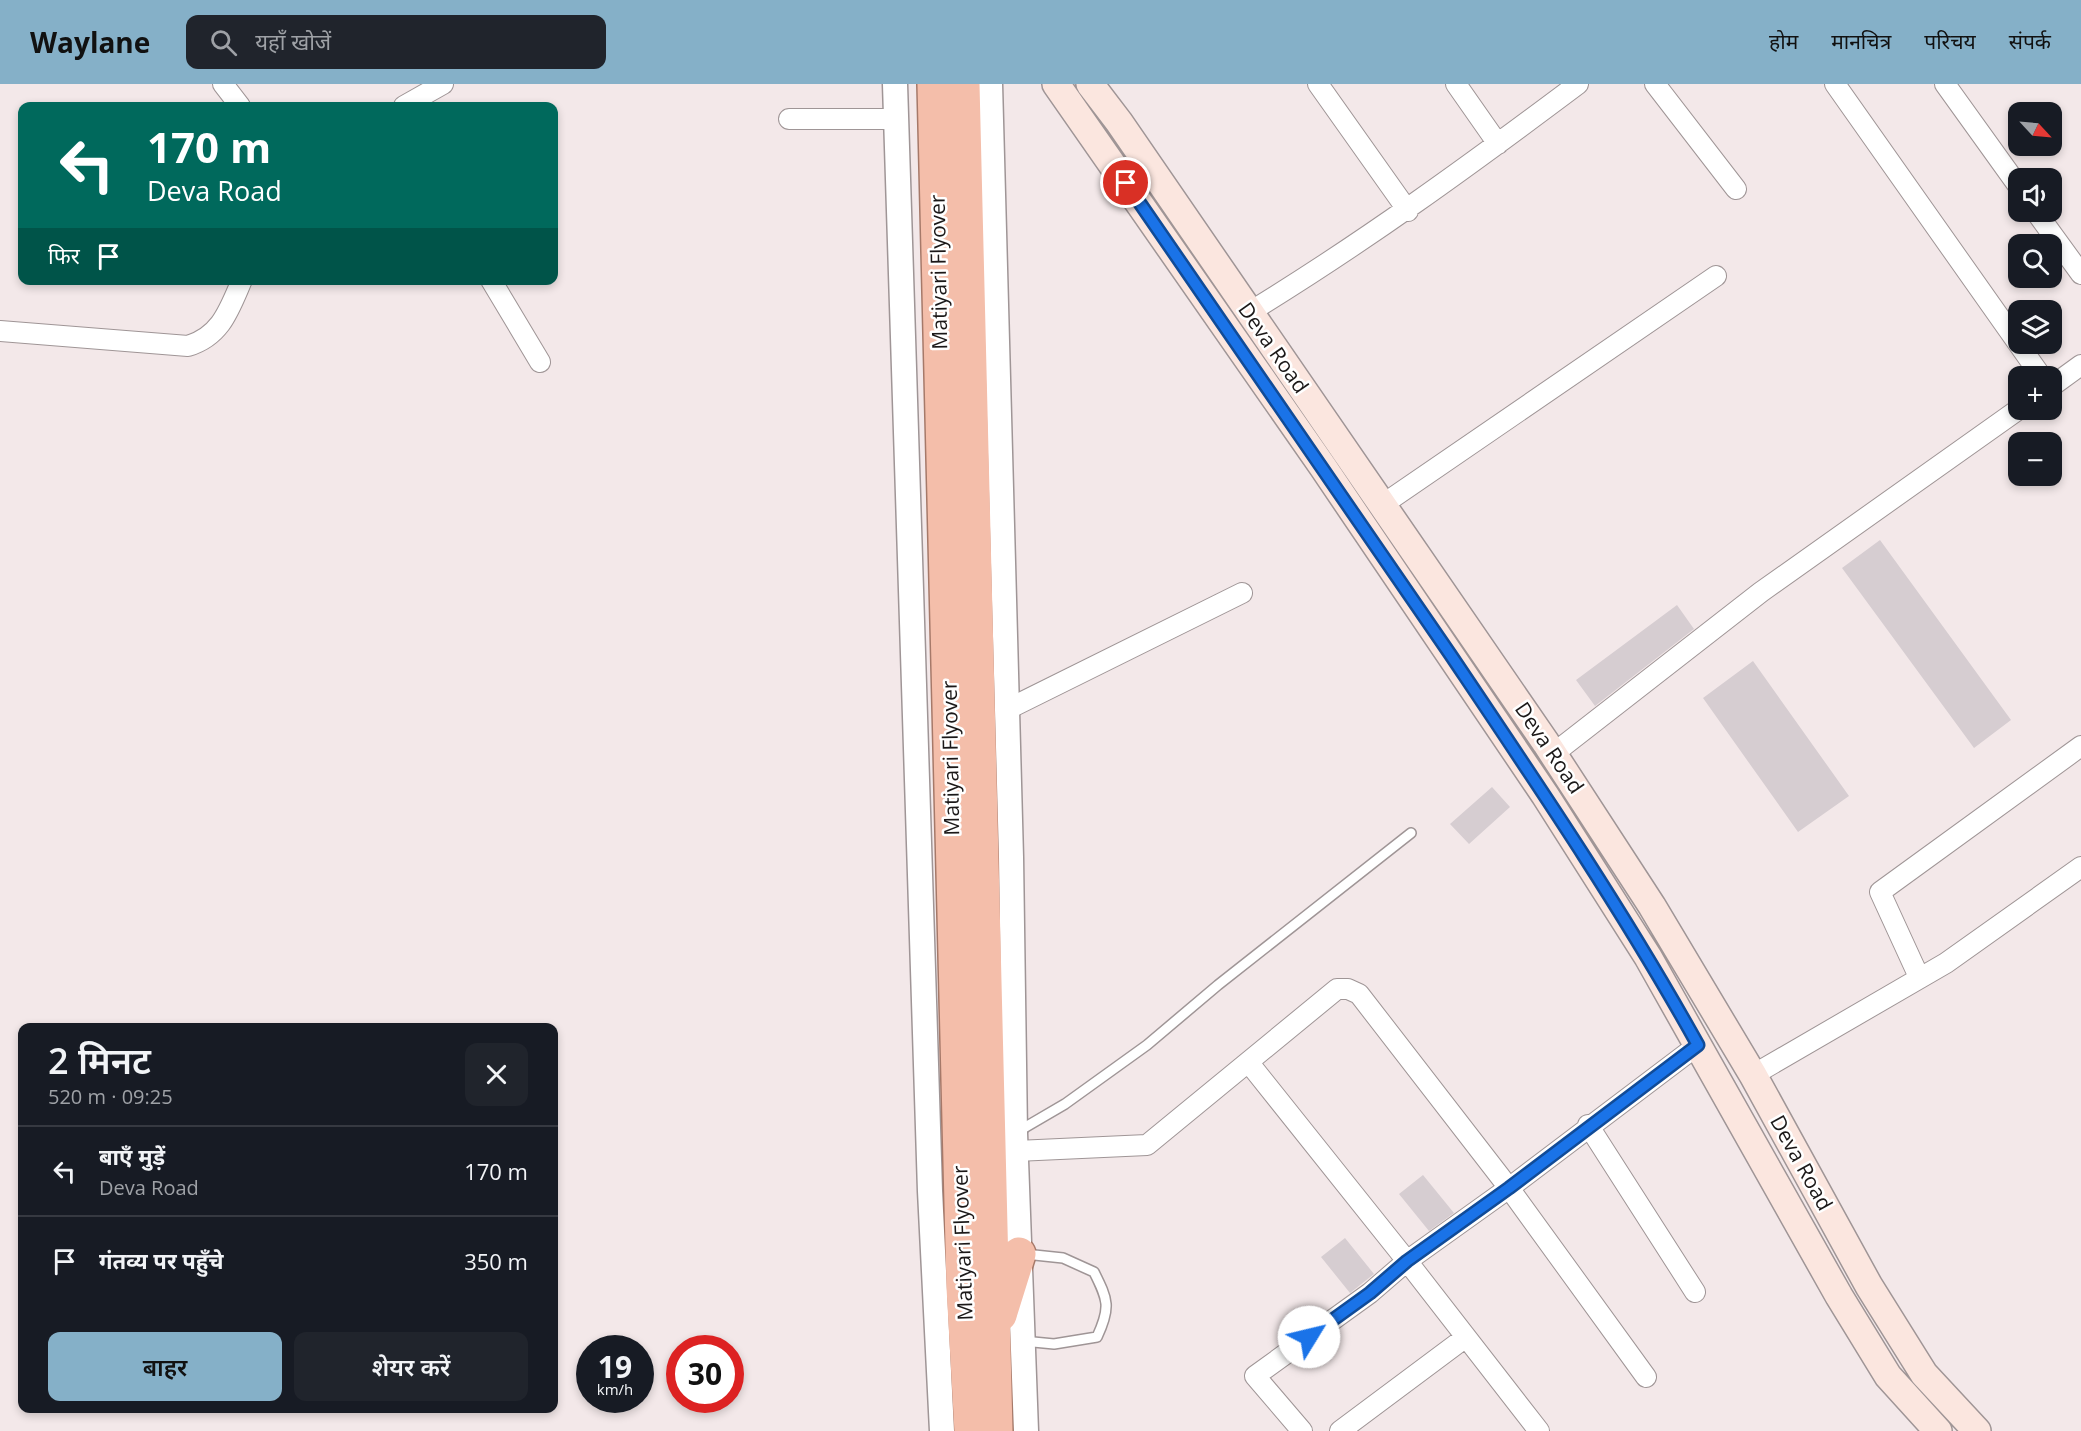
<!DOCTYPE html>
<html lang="hi">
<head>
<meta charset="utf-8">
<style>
  :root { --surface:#171b24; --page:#20242c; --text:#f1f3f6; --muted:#9ea1a6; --line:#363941; --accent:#85b0c8 }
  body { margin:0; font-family:"Open Sans","Noto Sans Devanagari",sans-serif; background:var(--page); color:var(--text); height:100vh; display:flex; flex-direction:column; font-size:22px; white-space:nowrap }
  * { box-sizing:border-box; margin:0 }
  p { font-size:20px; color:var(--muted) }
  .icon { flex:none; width:33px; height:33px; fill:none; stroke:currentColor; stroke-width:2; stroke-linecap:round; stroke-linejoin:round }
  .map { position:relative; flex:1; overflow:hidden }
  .drawer { position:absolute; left:18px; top:939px; width:540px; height:390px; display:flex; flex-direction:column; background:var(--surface); border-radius:12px; box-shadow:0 3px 9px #0003 }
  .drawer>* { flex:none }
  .guide { position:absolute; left:18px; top:18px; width:540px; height:183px; border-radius:12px; box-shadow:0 3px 9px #0003; background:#00695c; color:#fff; overflow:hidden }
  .needle { width:39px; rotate:116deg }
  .buttons { position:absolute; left:2008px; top:18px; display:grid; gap:12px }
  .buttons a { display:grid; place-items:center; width:54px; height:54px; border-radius:12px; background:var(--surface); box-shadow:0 3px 9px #0003; font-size:30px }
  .speed { position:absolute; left:576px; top:1251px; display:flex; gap:12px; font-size:30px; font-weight:700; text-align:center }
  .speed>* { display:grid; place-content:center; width:78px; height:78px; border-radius:50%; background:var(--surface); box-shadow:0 3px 9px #0003; line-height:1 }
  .speed small { font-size:15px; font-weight:400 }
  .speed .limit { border:9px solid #d22; background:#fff; color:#111 }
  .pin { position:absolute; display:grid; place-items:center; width:51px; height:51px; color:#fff; margin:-26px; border:3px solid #fff; border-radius:50%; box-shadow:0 2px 6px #0007 }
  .me { position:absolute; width:66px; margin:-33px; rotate:54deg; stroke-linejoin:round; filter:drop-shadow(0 0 4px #0008) }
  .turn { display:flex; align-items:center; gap:21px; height:126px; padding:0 30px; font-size:27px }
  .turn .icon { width:78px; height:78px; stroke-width:2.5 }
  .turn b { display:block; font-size:42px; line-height:51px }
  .then { display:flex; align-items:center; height:57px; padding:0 30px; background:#0003; gap:12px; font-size:22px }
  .round { display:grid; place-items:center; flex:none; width:63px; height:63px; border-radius:12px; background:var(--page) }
  .summary { display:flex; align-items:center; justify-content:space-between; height:102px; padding:0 30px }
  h1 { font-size:36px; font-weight:600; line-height:45px }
  .button { display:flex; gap:12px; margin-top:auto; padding:12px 30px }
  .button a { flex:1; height:69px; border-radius:12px; background:var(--accent); color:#111; font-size:24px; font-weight:600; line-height:69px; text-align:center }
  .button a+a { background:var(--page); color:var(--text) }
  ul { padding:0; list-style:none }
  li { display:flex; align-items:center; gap:18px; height:90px; padding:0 30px; border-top:2px solid var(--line) }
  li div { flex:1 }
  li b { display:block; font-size:22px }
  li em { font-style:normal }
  header { display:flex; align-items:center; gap:36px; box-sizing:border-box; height:84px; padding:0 30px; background:var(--accent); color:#111 }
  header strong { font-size:28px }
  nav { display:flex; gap:33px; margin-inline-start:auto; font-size:21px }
  .search { width:420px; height:54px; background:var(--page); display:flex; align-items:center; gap:15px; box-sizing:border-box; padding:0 21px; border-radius:12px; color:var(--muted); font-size:22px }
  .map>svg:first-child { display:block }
  .building { fill:#d6cdd1 }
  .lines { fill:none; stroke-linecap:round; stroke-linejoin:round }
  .service-casing { stroke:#9f9596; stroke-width:12 }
  .minor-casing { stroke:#9f9596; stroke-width:22 }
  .tertiary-casing { stroke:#9f9596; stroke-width:27 }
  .secondary-casing { stroke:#9f9596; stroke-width:30 }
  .trunk-casing { stroke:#a67969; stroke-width:36 }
  .service { stroke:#fff; stroke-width:9 }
  .minor { stroke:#fff; stroke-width:20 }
  .tertiary { stroke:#fff; stroke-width:24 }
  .secondary { stroke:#fbe6df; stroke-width:27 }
  .trunk { stroke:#f4beaa; stroke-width:33 }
  .route-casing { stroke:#114b97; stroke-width:15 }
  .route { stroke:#1a73e8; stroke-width:10 }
  .labels { text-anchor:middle; stroke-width:5; stroke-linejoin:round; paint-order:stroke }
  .street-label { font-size:21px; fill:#1b1818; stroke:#fff }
</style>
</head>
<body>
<header>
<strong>Waylane</strong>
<div class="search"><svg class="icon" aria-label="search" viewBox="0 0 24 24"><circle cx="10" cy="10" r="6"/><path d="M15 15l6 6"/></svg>यहाँ खोजें</div>
<nav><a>होम</a><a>मानचित्र</a><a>परिचय</a><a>संपर्क</a></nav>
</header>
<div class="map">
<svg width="2081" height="1347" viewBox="0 0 2081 1347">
  <rect width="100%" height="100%" fill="#f3e8e9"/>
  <path class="building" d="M 1880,456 L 2011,636 L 1974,664 L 1842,484 Z
    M 1677,521 L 1694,545 L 1595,622 L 1576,596 Z
    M 1753,577 L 1849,712 L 1798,748 L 1703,614 Z
    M 1492,703 L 1510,723 L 1469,760 L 1450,740 Z
    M 1423,1091 L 1454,1129 L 1429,1147 L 1399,1110 Z
    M 1345,1154 L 1374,1190 L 1350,1209 L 1321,1173 Z"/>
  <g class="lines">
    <g class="service-casing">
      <path id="service" d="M 1017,1048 L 1065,1020 L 1147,961 L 1218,901 L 1411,749
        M 1023,1257 L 1054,1260 L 1097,1253 C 1111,1223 1108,1216 1094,1188 L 1063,1174 L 1025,1170"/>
    </g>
    <g class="minor-casing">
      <path id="minor" d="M 223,0 L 240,22
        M 1318,0 L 1408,127
        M 1456,0 L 1498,60
        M 1655,0 L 1736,105
        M 1835,0 L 2041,292
        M 1945,0 L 2019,103
        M 404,22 L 443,0
        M 789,35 L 895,35
        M 2036,128 L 2081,190
        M 491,196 L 540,278
        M 1248,229 C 1363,159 1470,81 1578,0
        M 0,247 L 188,262 C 221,252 229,226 242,196
        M 2052,302 L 2081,281
        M 1382,421 L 1716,192
        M 1006,626 L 1242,509
        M 1553,670 L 1761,508 L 2019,325
        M 1919,893 L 1880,808 L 2081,662
        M 1249,979 L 1407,1177 L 1370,1209 L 1255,1292 L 1302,1347
        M 1753,991 L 1946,879 L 2081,783
        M 1588,1041 L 1695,1208
        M 1016,1067 L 1147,1061 L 1337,905 L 1348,905 L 1359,910 L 1509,1104 L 1698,961
        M 1340,1347 L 1466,1253
        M 1539,1347 L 1407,1177 L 1509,1104 L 1646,1293"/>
    </g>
    <g class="tertiary-casing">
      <path id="tertiary" d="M 895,0 L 930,1107 L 942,1347
        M 990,0 L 1011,773 L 1015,1049 L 1026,1347"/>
    </g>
    <g class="secondary-casing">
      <path id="secondary" d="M 1056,0 L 1323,383 L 1545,711 L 1648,873 L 1839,1212 L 1888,1292 L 1938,1347
        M 1090,0 L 1119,38 L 1546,659 L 1652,822 L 1753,991 L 1869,1202 L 1924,1290 L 1977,1347"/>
    </g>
    <g class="trunk-casing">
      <path id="trunk" d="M 934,0 L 963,1203 L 971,1347
        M 963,0 L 996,1347
        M 1000,1231 L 1019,1170"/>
    </g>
    <use href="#service" class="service"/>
    <use href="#minor" class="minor"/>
    <use href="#tertiary" class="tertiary"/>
    <use href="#secondary" class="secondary"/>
    <use href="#trunk" class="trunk"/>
  </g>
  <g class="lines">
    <g class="route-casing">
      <path id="route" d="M 1126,99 C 1235,255 1343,412 1450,570 C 1536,698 1623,826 1698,961 L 1509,1104 L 1407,1177 L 1370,1209 L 1309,1253"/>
    </g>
    <use href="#route" class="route"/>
  </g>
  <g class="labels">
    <g class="street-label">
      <text transform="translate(939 188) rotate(-91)" y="7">Matiyari Flyover</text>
      <text transform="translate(1273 264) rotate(55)" y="7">Deva Road</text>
      <text transform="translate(1549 664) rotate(56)" y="7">Deva Road</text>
      <text transform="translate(951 674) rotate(-91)" y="7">Matiyari Flyover</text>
      <text transform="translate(1801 1079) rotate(61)" y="7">Deva Road</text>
      <text transform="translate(963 1159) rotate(-92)" y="7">Matiyari Flyover</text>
    </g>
  </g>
</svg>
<div class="buttons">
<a><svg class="needle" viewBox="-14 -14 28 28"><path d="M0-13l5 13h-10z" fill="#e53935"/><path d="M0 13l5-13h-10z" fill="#9ea1a6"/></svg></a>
<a><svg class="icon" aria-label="sound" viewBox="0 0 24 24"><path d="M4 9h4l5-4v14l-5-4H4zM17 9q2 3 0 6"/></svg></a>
<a><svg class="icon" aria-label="search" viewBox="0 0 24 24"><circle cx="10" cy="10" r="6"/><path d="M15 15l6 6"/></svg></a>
<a><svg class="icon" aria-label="layers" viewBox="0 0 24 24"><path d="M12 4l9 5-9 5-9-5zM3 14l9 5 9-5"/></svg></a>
<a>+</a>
<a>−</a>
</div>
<div class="speed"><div>19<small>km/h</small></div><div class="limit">30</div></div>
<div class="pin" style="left:1126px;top:99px;background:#d93025"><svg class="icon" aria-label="arrive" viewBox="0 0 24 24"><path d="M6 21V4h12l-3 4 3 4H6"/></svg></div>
<svg class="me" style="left:1309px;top:1253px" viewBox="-20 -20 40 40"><circle r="19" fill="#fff"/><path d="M0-13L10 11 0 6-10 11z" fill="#1a73e8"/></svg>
<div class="guide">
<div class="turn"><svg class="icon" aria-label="left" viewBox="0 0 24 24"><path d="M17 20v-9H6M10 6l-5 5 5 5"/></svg><div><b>170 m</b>Deva Road</div></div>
<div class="then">फिर<svg class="icon" aria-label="arrive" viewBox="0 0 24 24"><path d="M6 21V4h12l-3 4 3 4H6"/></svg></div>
</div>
<section class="drawer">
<div class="summary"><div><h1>2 मिनट</h1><p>520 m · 09:25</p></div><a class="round"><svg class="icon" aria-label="close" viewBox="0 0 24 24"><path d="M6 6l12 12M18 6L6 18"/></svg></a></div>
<ul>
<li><svg class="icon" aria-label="left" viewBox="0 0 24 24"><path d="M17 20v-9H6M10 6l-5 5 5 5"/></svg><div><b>बाएँ मुड़ें</b><p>Deva Road</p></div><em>170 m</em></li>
<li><svg class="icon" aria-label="arrive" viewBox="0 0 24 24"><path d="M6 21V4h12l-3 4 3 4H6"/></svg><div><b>गंतव्य पर पहुँचे</b></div><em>350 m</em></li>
</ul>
<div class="button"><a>बाहर</a><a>शेयर करें</a></div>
</section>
</div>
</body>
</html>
